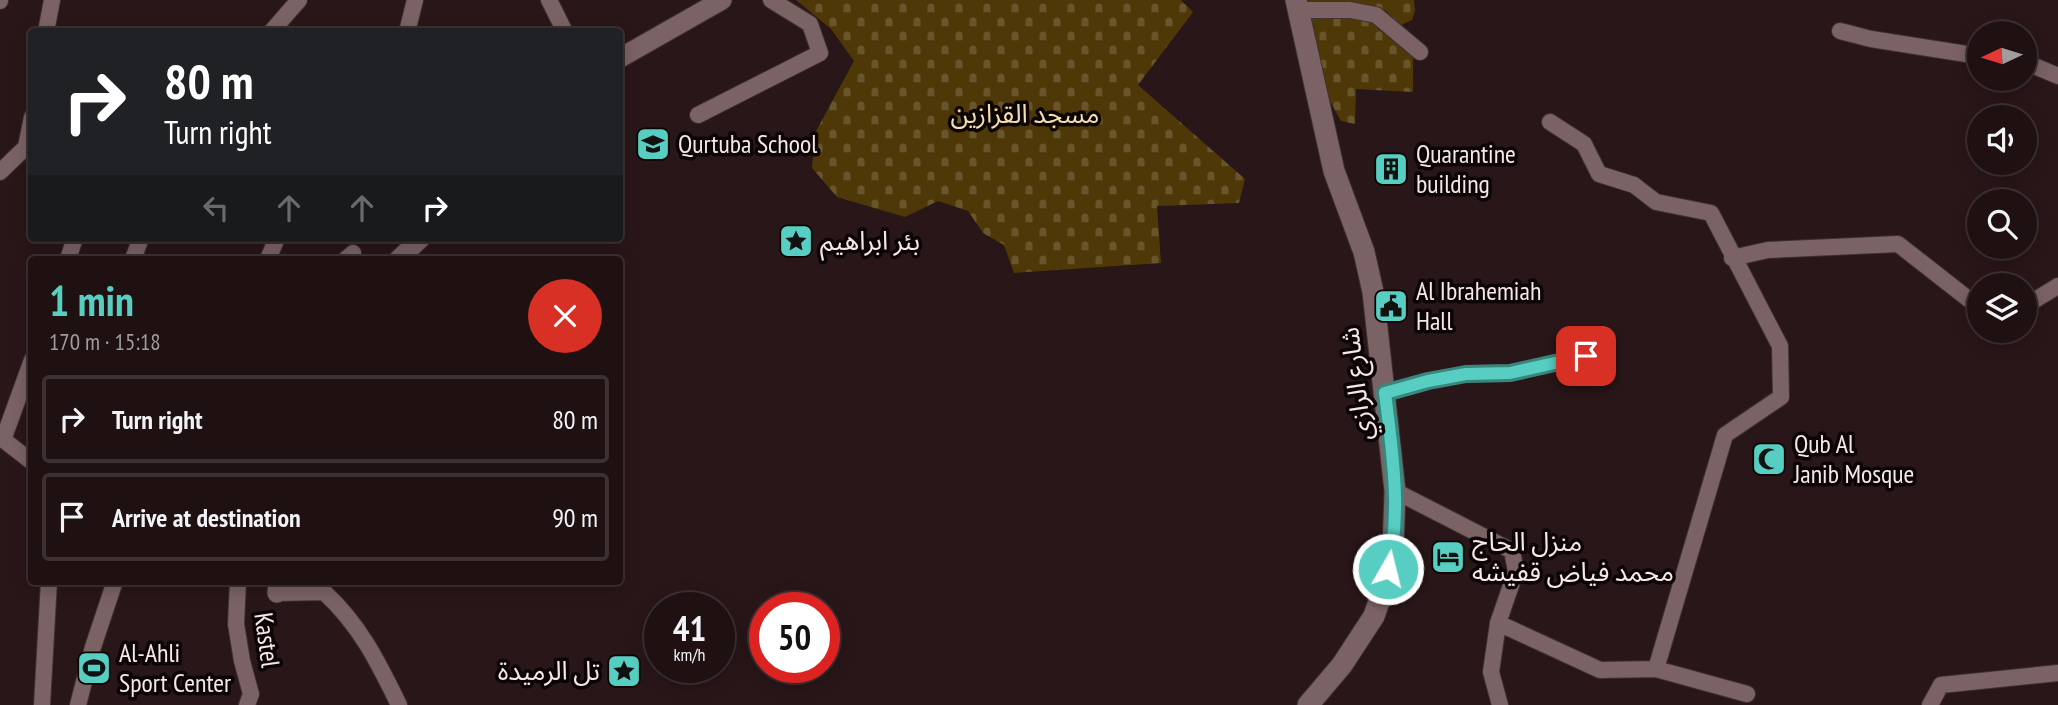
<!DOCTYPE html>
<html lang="en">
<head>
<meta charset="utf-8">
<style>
  :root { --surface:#1f1012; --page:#2c1e20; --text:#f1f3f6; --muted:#a19d9f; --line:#3c3032; --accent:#57cec1 }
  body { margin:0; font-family:"PT Sans Narrow","Noto Sans Arabic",sans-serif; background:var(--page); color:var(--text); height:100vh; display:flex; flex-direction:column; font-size:26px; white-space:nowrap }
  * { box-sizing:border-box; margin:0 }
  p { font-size:23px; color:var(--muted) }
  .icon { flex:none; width:38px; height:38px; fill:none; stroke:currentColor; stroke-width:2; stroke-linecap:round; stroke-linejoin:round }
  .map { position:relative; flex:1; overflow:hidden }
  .panel { position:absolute; left:28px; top:256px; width:595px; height:329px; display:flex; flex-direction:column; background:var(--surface); border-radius:7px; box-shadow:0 4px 18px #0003,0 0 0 2px var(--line) }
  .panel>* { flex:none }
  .banner { position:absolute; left:28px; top:28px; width:595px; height:214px; border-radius:7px; box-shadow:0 4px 18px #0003,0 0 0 2px var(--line); background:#202124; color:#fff; overflow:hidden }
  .needle { width:46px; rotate:266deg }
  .buttons { position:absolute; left:1967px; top:21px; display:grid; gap:14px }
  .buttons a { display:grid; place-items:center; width:70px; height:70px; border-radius:50%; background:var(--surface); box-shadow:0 4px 18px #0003,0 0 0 2px var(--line); font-size:35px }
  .speed { position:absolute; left:644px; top:592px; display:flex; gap:14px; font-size:35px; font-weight:700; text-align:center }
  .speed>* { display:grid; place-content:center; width:91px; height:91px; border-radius:50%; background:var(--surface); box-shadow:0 4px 18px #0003,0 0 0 2px var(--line); line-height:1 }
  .speed small { font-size:18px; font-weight:400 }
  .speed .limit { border:10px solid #d22; background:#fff; color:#111 }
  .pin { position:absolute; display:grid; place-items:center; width:60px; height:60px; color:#fff; margin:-30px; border-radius:14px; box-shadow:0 4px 10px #0006 }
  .me { position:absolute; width:77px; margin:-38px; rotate:8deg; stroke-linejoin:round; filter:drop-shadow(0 0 5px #0008) }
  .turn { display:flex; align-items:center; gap:24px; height:147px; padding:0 21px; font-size:32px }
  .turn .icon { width:91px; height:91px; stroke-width:2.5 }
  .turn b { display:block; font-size:49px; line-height:60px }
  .lanes { display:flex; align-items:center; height:66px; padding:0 21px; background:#0003; justify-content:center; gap:35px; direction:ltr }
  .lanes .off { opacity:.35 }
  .round { display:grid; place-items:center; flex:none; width:74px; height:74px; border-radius:37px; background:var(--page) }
  .head { display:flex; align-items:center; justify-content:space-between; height:119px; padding:0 21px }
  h1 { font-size:42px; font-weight:600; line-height:52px; color:var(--accent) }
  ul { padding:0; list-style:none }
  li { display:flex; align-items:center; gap:21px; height:88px; margin:0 14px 10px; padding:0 7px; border:4px solid var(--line); border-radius:7px }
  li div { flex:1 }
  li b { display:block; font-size:26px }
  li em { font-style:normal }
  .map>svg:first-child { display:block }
  .cemetery { fill:url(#cemetery-stones) }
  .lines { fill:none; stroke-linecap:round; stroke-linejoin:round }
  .minor-casing { stroke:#3f3132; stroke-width:18 }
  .tertiary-casing { stroke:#3f3132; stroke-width:21 }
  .secondary-casing { stroke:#3f3132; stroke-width:23 }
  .minor { stroke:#7b6265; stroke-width:16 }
  .tertiary { stroke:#7b6265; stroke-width:19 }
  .secondary { stroke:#7b6265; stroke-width:21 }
  .route-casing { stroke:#39867d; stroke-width:18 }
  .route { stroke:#57cec1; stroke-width:12 }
  .labels { text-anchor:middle; stroke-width:7; stroke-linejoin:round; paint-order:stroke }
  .park-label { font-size:26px; fill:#f5dcb0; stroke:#0c0505 }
  .poi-label { font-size:26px; fill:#f6e7e8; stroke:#0c0505; text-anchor:start }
  .street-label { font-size:26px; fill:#f6e7e8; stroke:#0c0505 }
</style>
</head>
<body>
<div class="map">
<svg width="2058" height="705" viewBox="0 0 2058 705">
  <defs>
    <pattern id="cemetery-stones" width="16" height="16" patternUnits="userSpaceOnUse" patternTransform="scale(1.75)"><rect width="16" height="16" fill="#4e3807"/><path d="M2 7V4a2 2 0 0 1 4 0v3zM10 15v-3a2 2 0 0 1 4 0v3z" fill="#68552b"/></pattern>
  </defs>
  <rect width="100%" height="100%" fill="#291618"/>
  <path class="cemetery" d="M 796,0 L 1181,0 L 1193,12 L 1138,85 L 1245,179 L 1239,203 L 1157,206 L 1161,263 L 1014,273 L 1004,245 L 983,233 L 968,211 L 938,201 L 905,217 L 837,197 L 812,168 L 815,133 L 854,61 L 831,29 Z
    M 1308,0 L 1414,0 L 1415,11 L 1412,20 L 1401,25 L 1385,10 L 1353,3 L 1310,4 Z
    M 1314,16 L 1366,17 L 1413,54 L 1413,92 L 1356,89 L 1355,124 L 1341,121 L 1323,89 L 1309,21 Z"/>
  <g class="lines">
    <g class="minor-casing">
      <path id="minor" d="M 549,0 L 565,32
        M 0,1 L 0,0
        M 1299,10 L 1350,10 L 1376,15 L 1420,52
        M 1840,31 L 1871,39 L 1979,56
        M 46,32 L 52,0
        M 271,32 L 299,0
        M 407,32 L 415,0
        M 2025,62 L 2058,76
        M 698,115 L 820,53 L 810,24 L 771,0
        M 1550,122 L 1584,144 L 1599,174 L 1634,185 L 1656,202 L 1711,213 L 1780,346 L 1781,397 L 1725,435 L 1656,669
        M 0,172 L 26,147 L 32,117
        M 1732,258 L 1768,250 L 1898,244 L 1976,305 L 1979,306
        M 68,259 L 75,238
        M 133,259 L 141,238
        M 268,259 L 277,238
        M 346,259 L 353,253
        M 2025,306 L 2058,286
        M 1385,393 L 1428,381 L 1466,374 L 1510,373 L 1586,356
        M 0,437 L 32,462
        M 3,440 L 32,360
        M 1395,491 L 1512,551 L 1516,571 L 1498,623 L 1491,672 L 1500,705
        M 238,581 L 236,624 L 242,661 L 251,694 L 247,705
        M 277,593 L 324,592 C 360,625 378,662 399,705
        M 1498,623 L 1600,670 L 1656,669 L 1747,694
        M 42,705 L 49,581
        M 78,705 L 93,647 L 115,581
        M 1930,705 L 1941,685 L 2058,673"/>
    </g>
    <g class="tertiary-casing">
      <path id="tertiary" d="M 620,58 L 722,0
        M 399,259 L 421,238
        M 277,593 L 278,581"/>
    </g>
    <g class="secondary-casing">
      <path id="secondary" d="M 1296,0 L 1334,171 L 1364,252 L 1373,292 L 1395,491 L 1393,550 L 1384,587 L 1374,616 L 1342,665 L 1308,705"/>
    </g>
    <use href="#minor" class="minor"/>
    <use href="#tertiary" class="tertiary"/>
    <use href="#secondary" class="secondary"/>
  </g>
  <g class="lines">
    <g class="route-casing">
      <path id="route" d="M 1388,569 C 1402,512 1392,450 1385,393 L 1428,381 L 1466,374 L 1510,373 L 1586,356"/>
    </g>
    <use href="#route" class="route"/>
  </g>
  <defs>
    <g id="school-square" transform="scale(1.75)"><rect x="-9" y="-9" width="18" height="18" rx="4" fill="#57cec1" stroke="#0c0505"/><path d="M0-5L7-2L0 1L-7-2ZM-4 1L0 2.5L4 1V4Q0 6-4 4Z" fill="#111"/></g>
    <g id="building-square" transform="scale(1.75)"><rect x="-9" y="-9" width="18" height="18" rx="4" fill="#57cec1" stroke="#0c0505"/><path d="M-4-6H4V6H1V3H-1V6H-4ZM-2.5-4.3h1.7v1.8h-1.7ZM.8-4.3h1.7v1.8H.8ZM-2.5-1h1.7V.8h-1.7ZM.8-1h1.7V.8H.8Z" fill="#111"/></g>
    <g id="sight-square" transform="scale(1.75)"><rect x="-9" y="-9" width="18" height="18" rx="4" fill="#57cec1" stroke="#0c0505"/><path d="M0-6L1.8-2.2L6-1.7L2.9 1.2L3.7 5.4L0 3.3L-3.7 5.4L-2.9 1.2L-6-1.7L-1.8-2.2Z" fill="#111"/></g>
    <g id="civic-square" transform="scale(1.75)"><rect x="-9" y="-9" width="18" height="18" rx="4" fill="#57cec1" stroke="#0c0505"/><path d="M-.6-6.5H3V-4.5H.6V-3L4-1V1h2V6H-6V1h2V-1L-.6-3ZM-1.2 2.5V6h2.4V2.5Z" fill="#111"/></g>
    <g id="mosque-square" transform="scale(1.75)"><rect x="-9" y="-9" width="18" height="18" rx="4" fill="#57cec1" stroke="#0c0505"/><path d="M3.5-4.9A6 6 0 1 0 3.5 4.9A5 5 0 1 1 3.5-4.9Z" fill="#111"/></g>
    <g id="hotel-square" transform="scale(1.75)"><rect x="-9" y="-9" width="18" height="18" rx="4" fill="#57cec1" stroke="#0c0505"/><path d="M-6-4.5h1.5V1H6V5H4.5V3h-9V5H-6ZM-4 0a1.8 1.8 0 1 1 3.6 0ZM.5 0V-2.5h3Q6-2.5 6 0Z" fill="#111"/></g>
    <g id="stadium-square" transform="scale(1.75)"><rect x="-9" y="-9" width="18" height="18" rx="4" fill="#57cec1" stroke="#0c0505"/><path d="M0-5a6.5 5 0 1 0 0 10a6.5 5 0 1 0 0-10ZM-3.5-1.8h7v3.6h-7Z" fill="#111"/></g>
  </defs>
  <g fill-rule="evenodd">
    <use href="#school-square" x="653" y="144"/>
    <use href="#building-square" x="1391" y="169"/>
    <use href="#sight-square" x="796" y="241"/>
    <use href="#civic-square" x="1391" y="306"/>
    <use href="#mosque-square" x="1769" y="459"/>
    <use href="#hotel-square" x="1448" y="557"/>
    <use href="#stadium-square" x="94" y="668"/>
    <use href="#sight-square" x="624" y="671"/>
  </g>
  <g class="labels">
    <g class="park-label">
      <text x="1025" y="123">مسجد القزازين</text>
    </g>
    <g class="poi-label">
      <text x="678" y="153">Qurtuba School</text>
      <text x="1416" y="163">Quarantine<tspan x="1416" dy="30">building</tspan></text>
      <text x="820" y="250">بئر ابراهيم</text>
      <text x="1416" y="300">Al Ibrahemiah<tspan x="1416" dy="30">Hall</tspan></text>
      <text x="1794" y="453">Qub Al<tspan x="1794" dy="30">Janib Mosque</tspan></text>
      <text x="1472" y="551">منزل الحاج<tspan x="1472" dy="30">محمد فياض قفيشه</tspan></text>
      <text x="119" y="662">Al-Ahli<tspan x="119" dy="30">Sport Center</tspan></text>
      <text x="600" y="680" text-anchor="end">تل الرميدة</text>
    </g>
    <g class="street-label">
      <text transform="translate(1356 384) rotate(-97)" y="9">شارع الرازي</text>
      <text transform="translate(267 640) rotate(82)" y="9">Kastel</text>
    </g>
  </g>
</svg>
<div class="buttons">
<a><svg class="needle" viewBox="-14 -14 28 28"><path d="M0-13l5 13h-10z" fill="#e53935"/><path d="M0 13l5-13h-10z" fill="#a19d9f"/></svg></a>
<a><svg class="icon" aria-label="sound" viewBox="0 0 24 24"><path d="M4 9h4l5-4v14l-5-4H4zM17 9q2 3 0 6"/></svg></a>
<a><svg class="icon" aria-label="search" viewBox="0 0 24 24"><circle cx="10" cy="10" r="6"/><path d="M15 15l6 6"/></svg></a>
<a><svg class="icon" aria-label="layers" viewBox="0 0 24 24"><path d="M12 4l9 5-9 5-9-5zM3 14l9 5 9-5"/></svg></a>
</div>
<div class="speed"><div>41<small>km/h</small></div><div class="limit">50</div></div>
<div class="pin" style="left:1586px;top:356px;background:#d93025"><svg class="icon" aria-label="arrive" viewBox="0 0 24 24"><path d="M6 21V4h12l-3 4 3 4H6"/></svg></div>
<svg class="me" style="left:1388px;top:569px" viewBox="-20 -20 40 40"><circle r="17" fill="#57cec1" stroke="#fff" stroke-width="3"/><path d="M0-11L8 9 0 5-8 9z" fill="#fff"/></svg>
<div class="banner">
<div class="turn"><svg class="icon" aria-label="right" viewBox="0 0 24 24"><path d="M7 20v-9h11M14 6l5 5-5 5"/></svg><div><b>80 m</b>Turn right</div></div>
<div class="lanes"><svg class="icon off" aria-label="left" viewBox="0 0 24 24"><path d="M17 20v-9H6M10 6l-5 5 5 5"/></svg><svg class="icon off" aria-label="ahead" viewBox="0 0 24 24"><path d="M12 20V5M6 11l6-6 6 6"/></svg><svg class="icon off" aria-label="ahead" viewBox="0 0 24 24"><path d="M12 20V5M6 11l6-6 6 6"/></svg><svg class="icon" aria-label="right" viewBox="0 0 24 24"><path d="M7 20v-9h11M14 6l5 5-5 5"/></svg></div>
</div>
<section class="panel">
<div class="head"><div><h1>1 min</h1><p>170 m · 15:18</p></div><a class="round" style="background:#d93025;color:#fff"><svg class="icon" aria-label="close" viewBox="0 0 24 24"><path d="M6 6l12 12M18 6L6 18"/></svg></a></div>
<ul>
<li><svg class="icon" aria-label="right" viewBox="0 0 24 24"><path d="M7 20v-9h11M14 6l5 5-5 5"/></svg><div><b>Turn right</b></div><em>80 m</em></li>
<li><svg class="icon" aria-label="arrive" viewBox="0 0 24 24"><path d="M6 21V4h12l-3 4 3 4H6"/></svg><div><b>Arrive at destination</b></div><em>90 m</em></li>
</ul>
</section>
</div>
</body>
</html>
